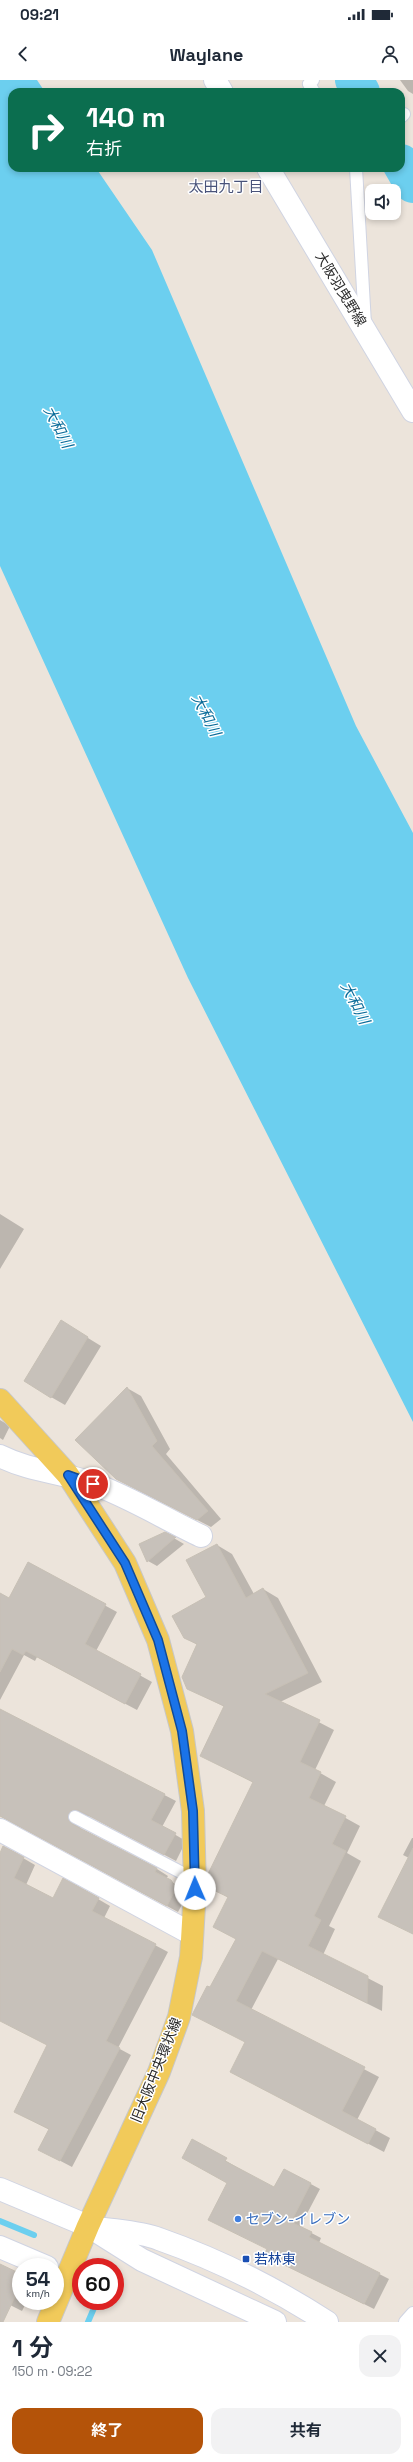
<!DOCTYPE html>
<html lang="ja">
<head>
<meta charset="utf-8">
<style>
  :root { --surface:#fff; --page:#f2f2f3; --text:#1f2937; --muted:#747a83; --accent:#b45309 }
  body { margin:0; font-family:"Space Grotesk","Noto Sans JP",sans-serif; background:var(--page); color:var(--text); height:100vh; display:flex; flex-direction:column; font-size:15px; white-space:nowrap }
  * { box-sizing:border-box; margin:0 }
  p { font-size:13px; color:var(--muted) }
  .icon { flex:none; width:22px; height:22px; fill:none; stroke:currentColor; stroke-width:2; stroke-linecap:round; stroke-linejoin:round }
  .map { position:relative; height:2242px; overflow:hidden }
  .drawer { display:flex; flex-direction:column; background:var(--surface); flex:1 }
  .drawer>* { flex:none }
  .guide { position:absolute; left:8px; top:8px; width:397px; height:84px; border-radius:12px; box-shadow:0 2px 6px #0003; background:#0b6e4f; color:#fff; overflow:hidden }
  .buttons { position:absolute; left:365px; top:104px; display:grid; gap:8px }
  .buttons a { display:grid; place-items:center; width:36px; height:36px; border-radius:8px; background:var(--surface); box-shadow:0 2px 6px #0003; font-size:20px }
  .speed { position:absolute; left:12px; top:2178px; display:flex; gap:8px; font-size:20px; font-weight:700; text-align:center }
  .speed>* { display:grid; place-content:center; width:52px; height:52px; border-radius:50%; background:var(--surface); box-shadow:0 2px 6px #0003; line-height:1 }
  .speed small { font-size:10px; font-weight:400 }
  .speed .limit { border:6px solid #d22; background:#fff; color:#111 }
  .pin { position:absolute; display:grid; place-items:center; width:34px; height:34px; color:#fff; margin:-17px; border:2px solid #fff; border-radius:50%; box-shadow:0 1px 4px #0007 }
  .me { position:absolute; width:44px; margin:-22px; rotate:359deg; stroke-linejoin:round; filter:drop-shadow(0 0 3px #0008) }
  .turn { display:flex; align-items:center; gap:14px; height:84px; padding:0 12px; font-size:18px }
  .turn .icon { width:52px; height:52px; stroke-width:2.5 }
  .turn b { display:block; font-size:28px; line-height:34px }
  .round { display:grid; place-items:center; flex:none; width:42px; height:42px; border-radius:12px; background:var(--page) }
  .overview { display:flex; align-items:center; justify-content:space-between; height:68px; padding:0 12px }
  h1 { font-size:24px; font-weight:700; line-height:30px }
  .primary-button { display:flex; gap:8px; margin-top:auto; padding:8px 12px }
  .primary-button a { flex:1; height:46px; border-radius:12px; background:var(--accent); color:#fff; font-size:16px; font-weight:700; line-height:46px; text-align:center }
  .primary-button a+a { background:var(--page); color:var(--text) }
  .status { display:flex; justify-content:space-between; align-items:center; height:28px; padding:0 20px; background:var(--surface); direction:ltr }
  .status svg { height:11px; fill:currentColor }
  header { display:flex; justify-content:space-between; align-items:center; height:52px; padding:0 12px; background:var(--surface); font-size:18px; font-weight:700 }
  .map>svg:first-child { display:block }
  .water { fill:#6ccfef }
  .shadow { fill:#0003 }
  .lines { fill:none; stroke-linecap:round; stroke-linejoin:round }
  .stream { stroke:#6ccfef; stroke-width:6 }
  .river { stroke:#6ccfef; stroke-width:38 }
  .building { fill:#c7c1ba; stroke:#c7c0b5 }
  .service-casing { stroke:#d0d4e2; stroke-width:14 }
  .minor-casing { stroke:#d0d4e2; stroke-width:24 }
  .tertiary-casing { stroke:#d0d4e2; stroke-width:24 }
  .secondary-casing { stroke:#d0d4e2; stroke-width:24 }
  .primary-casing { stroke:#c7c7c7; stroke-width:24 }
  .service { stroke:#fff; stroke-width:12 }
  .minor { stroke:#fff; stroke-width:22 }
  .tertiary { stroke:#fff; stroke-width:22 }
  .secondary { stroke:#fff; stroke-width:22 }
  .primary { stroke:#f1ca5a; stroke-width:22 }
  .route-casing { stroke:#114b97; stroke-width:10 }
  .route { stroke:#1a73e8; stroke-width:7 }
  .shop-dot { fill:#3f7fe0; stroke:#fff; stroke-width:1.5 }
  .transit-dot { fill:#1a4fb4; stroke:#fff; stroke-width:1.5 }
  .labels { text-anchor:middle; stroke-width:3; stroke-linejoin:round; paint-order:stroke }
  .street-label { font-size:14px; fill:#292929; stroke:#fff }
  .shop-label { font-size:14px; fill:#366cbe; stroke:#fff; text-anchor:start }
  .transit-label { font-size:14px; fill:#164399; stroke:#fff; text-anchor:start }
  .neighbourhood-label { font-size:15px; fill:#49537a; stroke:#fff }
  .water-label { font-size:15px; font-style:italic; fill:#0c6d9a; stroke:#fff }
</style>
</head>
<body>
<div class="status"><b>09:21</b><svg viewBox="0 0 49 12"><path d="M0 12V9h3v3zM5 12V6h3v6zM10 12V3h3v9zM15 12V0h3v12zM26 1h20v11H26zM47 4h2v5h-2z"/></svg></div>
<header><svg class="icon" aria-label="back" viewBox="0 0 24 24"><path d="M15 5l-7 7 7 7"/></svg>Waylane<svg class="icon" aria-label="person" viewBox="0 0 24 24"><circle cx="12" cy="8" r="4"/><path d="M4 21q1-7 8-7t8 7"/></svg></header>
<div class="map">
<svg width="413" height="2242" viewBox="0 0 413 2242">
  <rect width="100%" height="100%" fill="#ece4db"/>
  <path class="water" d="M 0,0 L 37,0 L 45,12 L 12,12 L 12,88 L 96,88 L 152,170 L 356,646 L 413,753 L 413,1342 L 188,898 L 0,486 Z"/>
  <path class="shadow" d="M 400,0 L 413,0 L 413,14 L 408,11 Z
    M 0,1134 L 24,1149 L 0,1189 Z
    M 75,1250 L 101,1266 L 65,1325 L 51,1317 Z
    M 127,1308 L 141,1316 L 170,1369 L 166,1374 L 221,1439 L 211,1447 L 117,1399 Z
    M 0,1340 L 10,1346 L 3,1360 L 0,1358 Z
    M 165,1453 L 184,1464 L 157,1486 L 148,1481 Z
    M 217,1465 L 232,1474 L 254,1514 L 263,1509 L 278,1518 L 322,1602 L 280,1622 L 334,1650 L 315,1690 L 336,1702 L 324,1726 L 360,1746 L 347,1773 L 361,1781 L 329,1846 L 335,1849 L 323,1875 L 383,1906 L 382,1931 L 278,1879 L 251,1930 L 379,1997 L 357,2040 L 390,2058 L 384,2072 L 231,1992 L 246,1963 L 211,1909 L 237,1859 L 215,1847 L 229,1818 L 208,1806 L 254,1703 L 201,1675 L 225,1627 L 188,1608 L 198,1565 L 185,1558 L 208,1518 Z
    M 29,1484 L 117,1532 L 96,1571 L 152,1602 L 137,1630 L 37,1577 L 35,1581 L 24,1575 L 0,1620 L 0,1514 L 10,1519 Z
    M 0,1630 L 176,1721 L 162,1747 L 186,1761 L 176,1781 L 91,1736 L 82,1737 L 78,1745 L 82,1750 L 157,1789 L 168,1796 L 166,1799 L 182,1808 L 187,1815 L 178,1832 L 0,1736 Z
    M 412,1758 L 413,1758 L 413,1780 L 403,1775 Z
    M 0,1774 L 23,1778 L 35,1785 L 26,1805 L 53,1819 L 98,1819 L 110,1826 L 104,1838 L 168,1872 L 118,1968 L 131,1975 L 72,2087 L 51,2076 L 50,2050 L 27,2038 L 48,1965 L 0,1940 Z
    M 192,2061 L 274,2109 L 285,2090 L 320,2109 L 300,2147 L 321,2158 L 319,2163 L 389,2199 L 374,2229 L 275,2180 L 228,2102 Z
    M 0,2185 L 21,2195 L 21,2221 L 27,2221 L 22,2231 L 0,2220 Z"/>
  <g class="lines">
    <path class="stream" d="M 0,2141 L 34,2155
      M 88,2242 L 97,2221"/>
    <path class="river" d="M 354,0 L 361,12
      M 401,83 L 413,104"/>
  </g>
  <path class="building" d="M 61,1240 L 88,1257 L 51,1318 L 24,1301 Z
    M 127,1307 L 157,1361 L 152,1366 L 208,1431 L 197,1440 L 116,1399 L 75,1360 Z
    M 165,1452 L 176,1457 L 147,1482 L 139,1464 Z
    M 217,1464 L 246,1518 L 263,1508 L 308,1593 L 265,1614 L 320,1640 L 300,1682 L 321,1692 L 309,1718 L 346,1736 L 332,1764 L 346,1771 L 314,1836 L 321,1840 L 308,1866 L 368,1896 L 367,1923 L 262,1871 L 236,1921 L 365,1987 L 342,2031 L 376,2049 L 368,2064 L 230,1992 L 245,1962 L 192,1935 L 207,1906 L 210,1907 L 236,1859 L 213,1847 L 228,1817 L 207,1807 L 207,1796 L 253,1702 L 200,1676 L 224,1626 L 187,1609 L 182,1597 L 197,1564 L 184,1558 L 172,1536 L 206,1517 L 186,1480 Z
    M 28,1482 L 106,1524 L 85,1564 L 141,1594 L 125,1624 L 26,1571 L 23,1575 L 12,1569 L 0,1592 L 0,1513 L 9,1518 Z
    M 0,1629 L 165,1714 L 151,1740 L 176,1753 L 164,1775 L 78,1730 L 71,1731 L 68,1737 L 72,1744 L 157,1788 L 155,1792 L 171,1800 L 176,1808 L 167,1826 L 0,1736 Z
    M 3,1766 L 24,1777 L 14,1798 L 53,1818 L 63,1798 L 99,1818 L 92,1831 L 156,1864 L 106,1961 L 120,1968 L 60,2081 L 38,2070 L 49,2049 L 14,2032 L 47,1965 L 0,1941 L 0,1773 Z
    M 413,1768 L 413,1854 L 378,1837 Z
    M 192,2059 L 227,2078 L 225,2081 L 274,2107 L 284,2089 L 311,2103 L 291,2142 L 312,2152 L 309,2157 L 380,2193 L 364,2224 L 264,2175 L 267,2169 L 208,2140 L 227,2103 L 182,2078 Z
    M 0,2184 L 21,2194 L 21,2204 L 3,2242 L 0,2242 Z"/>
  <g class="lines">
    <g class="service-casing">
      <path id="service" d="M 313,0 L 309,4 L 314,12
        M 401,37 L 404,34
        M 356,88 L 365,244
        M 75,1737 L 194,1799
        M 405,2242 L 413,2233"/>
    </g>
    <g class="minor-casing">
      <path id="minor" d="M 0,1376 C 30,1391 60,1392 91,1403 C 126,1415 167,1440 201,1456
        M 0,1750 L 192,1854
        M 0,2167 L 47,2187"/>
    </g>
    <g class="tertiary-casing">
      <path id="tertiary" d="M 0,2109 L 88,2146 L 142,2180 L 275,2242
        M 99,2148 C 118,2151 141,2152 159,2159 C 216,2179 276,2209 327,2242"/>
    </g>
    <g class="secondary-casing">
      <path id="secondary" d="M 215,0 L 222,12
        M 268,88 L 413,331"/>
    </g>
    <g class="primary-casing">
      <path id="primary" d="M 0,1320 L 68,1395 L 125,1483 L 158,1560 L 182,1651 L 193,1731 L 195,1809 L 191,1877 L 179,1937 L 159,1992 L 88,2146 L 48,2242"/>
    </g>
    <use href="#service" class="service"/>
    <use href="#minor" class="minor"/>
    <use href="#tertiary" class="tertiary"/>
    <use href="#secondary" class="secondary"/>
    <use href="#primary" class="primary"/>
  </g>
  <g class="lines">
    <g class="route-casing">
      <path id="route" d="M 93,1404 L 68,1395 L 125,1483 L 158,1560 L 182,1651 L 193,1731 L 195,1809"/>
    </g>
    <use href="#route" class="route"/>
  </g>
  <circle class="shop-dot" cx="238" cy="2139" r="4"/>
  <rect class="transit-dot" x="242" y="2175" width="8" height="8" rx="2"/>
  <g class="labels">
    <g class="street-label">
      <text transform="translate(341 209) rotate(59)" y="5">大阪羽曳野線</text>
      <text transform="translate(156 1990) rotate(-68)" y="5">旧大阪中央環状線</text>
    </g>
    <g class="shop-label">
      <text x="246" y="2144">セブン-イレブン</text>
    </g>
    <g class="transit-label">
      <text x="254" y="2184">若林東</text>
    </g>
    <g class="neighbourhood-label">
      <text x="226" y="112">太田九丁目</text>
    </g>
    <g class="water-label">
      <text transform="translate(58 347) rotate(63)" y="5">大和川</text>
      <text transform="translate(206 635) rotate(63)" y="5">大和川</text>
      <text transform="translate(355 923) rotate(63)" y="5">大和川</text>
    </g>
  </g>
</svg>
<div class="buttons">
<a><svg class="icon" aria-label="sound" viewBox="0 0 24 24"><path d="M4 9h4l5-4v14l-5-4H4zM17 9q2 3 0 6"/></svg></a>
</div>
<div class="speed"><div>54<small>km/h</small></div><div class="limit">60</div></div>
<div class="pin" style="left:93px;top:1404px;background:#d93025"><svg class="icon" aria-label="arrive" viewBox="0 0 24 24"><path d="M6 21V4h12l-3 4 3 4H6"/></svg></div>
<svg class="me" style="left:195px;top:1809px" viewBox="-20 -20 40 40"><circle r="19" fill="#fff"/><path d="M0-13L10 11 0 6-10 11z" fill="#1a73e8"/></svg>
<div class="guide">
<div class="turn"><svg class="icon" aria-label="right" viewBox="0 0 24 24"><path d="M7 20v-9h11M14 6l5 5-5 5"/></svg><div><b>140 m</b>右折</div></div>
</div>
</div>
<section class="drawer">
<div class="overview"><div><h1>1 分</h1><p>150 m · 09:22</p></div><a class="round"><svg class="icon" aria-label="close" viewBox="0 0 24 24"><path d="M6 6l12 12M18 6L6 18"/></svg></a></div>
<div class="primary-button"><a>終了</a><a>共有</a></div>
</section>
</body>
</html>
